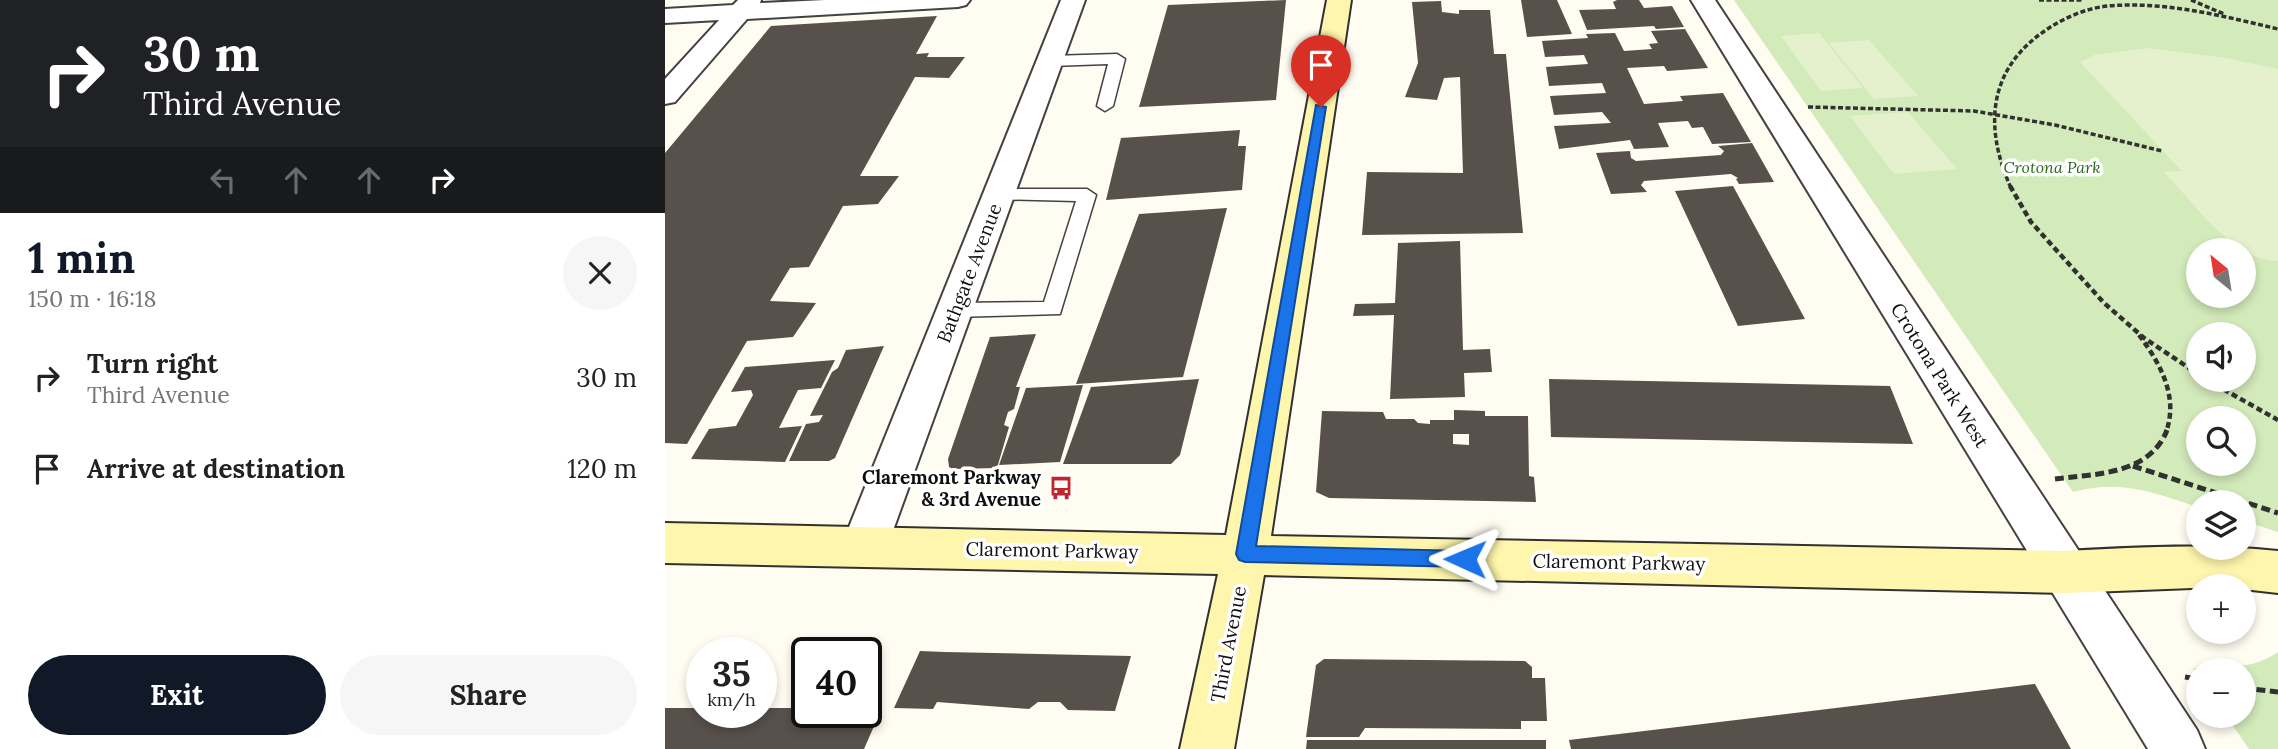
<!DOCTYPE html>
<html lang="en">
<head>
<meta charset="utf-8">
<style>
  :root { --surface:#fff; --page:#f6f6f6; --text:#222; --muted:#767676; --accent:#111827 }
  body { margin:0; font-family:Lora,serif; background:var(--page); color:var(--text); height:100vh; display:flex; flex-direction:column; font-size:26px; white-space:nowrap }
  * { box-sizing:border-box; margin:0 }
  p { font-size:23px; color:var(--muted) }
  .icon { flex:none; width:38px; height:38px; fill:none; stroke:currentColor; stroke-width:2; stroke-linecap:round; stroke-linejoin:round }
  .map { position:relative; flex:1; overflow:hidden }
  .panel { display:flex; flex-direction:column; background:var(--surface); width:665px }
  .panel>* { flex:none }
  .hud { background:#202124; color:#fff; overflow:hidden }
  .needle { width:46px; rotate:330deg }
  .fabs { position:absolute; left:1521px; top:238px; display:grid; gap:14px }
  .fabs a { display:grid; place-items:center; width:70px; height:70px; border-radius:50%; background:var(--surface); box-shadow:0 4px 10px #0003; font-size:35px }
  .speed { position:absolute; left:21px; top:637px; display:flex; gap:14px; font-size:35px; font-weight:700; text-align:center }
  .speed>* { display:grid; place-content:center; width:91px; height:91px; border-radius:50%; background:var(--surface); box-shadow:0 4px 10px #0003; line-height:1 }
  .speed small { font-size:18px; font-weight:400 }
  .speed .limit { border:4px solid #111; border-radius:10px; background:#fff; color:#111 }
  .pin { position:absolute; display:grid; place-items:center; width:60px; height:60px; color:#fff; margin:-72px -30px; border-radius:50% 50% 50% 0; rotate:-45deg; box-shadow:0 0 7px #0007 }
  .pin .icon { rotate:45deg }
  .me { position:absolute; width:77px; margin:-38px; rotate:271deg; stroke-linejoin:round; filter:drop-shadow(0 0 5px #0008) }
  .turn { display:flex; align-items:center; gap:24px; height:147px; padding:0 28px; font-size:32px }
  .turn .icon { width:91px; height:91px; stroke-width:2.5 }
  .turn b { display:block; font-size:49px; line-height:60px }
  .lanes { display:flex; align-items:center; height:66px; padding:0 28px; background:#0003; justify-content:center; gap:35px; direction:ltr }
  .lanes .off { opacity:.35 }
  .round { display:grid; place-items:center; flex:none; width:74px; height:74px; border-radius:37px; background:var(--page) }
  .head { display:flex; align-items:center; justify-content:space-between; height:119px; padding:0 28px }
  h1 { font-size:42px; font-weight:800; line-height:52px; color:var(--accent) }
  .button { display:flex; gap:14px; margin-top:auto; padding:14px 28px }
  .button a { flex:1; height:80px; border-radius:42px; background:var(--accent); color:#fff; font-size:28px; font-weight:800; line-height:80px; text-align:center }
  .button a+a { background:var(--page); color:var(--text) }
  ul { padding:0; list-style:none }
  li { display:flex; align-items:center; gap:21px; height:91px; padding:0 28px }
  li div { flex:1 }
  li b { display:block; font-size:26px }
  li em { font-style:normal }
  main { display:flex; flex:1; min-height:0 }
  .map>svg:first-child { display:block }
  .green { fill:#d3eaba; fill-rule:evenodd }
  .pitch { fill:#e4f1cc }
  .building { fill:#58504b; fill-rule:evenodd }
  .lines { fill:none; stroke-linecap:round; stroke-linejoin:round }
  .lane-casing { stroke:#424242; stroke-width:3 }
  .street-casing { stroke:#424242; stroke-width:4 }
  .secondary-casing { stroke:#313131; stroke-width:4 }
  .path-far2 { stroke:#313131; stroke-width:3.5; stroke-dasharray:5 2.5; stroke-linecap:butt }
  .path-far1 { stroke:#313131; stroke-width:4.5; stroke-dasharray:6 3.5; stroke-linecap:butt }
  .path { stroke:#313131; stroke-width:5; stroke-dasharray:9 4.5; stroke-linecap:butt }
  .lane { fill:#fff; fill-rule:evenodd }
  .street { fill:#fff; fill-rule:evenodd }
  .secondary { fill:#fef6ac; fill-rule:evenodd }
  .route { fill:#1a73e8; stroke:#114b97; stroke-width:2 }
  .labels { text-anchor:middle; stroke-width:7; stroke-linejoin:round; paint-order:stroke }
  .far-park-label { font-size:16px; font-style:italic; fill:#2d671f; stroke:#fff }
  .street-label { font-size:19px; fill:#0f0f0f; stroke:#fff }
  .poi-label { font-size:19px; font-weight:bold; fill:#0f0f0f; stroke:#fff; text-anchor:end }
</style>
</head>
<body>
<main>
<section class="panel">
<div class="hud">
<div class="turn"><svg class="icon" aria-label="right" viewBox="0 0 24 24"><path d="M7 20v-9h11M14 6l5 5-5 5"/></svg><div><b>30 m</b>Third Avenue</div></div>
<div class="lanes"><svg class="icon off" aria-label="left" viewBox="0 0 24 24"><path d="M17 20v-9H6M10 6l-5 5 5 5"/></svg><svg class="icon off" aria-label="ahead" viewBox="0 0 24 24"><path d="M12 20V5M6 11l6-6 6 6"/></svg><svg class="icon off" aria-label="ahead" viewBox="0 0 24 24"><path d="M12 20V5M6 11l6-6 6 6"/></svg><svg class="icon" aria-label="right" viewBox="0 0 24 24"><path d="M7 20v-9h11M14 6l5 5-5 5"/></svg></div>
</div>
<div class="head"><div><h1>1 min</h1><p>150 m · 16:18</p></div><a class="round"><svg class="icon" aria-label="close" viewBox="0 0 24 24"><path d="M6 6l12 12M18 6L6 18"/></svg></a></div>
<ul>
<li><svg class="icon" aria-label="right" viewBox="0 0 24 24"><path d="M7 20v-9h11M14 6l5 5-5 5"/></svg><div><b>Turn right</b><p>Third Avenue</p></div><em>30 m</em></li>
<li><svg class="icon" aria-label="arrive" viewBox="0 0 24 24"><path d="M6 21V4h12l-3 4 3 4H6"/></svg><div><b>Arrive at destination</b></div><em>120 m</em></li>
</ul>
<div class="button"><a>Exit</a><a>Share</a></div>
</section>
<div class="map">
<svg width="1613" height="749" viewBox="0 0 1613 749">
  <rect width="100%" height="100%" fill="#fffcf1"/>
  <path class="green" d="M 1069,0 L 1613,0 L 1613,532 L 1579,521 L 1578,502 L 1533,502 L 1533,507 C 1488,492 1455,479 1408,492 ZM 1533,250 L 1578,250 L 1578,296 L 1533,296 ZM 1533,334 L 1578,334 L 1578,380 L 1533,380 ZM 1533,418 L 1578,418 L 1578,464 L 1533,464 Z
    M 1613,652 L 1613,749 L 1584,749 L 1561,716 L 1578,716 L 1578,670 L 1533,670 L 1533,675 L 1528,668 C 1558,667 1588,670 1613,652 Z"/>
  <path class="pitch" d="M 1154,33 L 1198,88 L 1156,91 L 1116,36 Z
    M 1204,40 L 1253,96 L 1209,99 L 1164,43 Z
    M 1482,48 L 1561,58 L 1613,69 L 1613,261 C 1569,262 1529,203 1499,172 L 1517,171 L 1415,62 L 1429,55 Z
    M 1243,112 L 1292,169 L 1229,174 L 1185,116 Z"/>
  <path class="building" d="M 621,0 L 611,100 L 474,107 L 503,5 Z
    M 856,0 L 892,0 L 907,34 L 862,37 Z
    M 952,0 L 974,0 L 979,8 L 1007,6 L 1019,27 L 991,29 L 989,26 L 922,30 L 914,10 L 951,9 L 948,2 Z
    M 776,1 L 777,12 L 794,14 L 794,10 L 825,10 L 829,54 L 841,54 L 858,233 L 697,235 L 702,172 L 798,173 L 795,77 L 779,78 L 772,100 L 740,97 L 753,63 L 747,2 Z
    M 272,16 L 251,54 L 264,53 L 262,57 L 300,57 L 284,78 L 250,77 L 195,176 L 234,176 L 213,204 L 178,206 L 144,267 L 125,268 L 105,301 L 151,303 L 128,337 L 82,341 L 22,444 L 0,443 L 0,153 L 106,26 Z
    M 1020,29 L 1043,68 L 1002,71 L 999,66 L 962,68 L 979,104 L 1018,101 L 1015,96 L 1058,93 L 1086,142 L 1047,144 L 1038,127 L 1027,128 L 1023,121 L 993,123 L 1004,147 L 969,149 L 965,140 L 894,149 L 889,126 L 946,123 L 937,112 L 889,115 L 885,96 L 941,93 L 937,83 L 884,86 L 881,67 L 923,64 L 919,55 L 880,57 L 877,41 L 923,38 L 921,34 L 950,33 L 959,51 L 987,49 L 984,44 L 993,43 L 986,31 Z
    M 575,130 L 573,146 L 581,146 L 577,190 L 441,200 L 456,138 Z
    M 1087,143 L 1109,182 L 1074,184 L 1071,179 L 1073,178 L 1066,174 L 979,181 L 976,185 L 982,192 L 946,194 L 931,153 L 965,151 L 966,158 L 971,161 L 1056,155 L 1059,151 L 1053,146 Z
    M 1068,186 L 1118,278 L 1140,319 L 1073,326 L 1010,191 Z
    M 562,208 L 518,377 L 411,384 L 474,214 Z
    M 795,241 L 798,350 L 825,349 L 827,372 L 799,373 L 800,397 L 725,399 L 729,315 L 688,316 L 690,304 L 730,303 L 733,243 Z
    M 371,334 L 351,387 L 355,387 L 349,409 L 343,412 L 339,425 L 344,427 L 332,468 L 288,469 L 284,467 L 283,459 L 325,337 Z
    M 219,346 L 170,458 L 164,461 L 124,461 L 141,424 L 154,422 L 158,415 L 145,416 L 167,372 L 173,368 L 181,350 Z
    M 170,360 L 156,388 L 133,390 L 114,428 L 137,426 L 120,462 L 26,459 L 44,429 L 71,426 L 88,395 L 86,390 L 66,392 L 80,367 Z
    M 534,379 L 515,455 L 506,464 L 398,464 L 426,387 Z
    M 884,379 L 1225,386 L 1248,444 L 886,437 Z
    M 418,385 L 395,462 L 334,465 L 361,388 Z
    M 789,410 L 820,411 L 820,416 L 863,416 L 864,476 L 869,477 L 871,502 L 664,498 L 651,492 L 657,411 L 718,412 L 721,419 L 749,419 L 753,423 L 765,424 L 765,420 L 789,420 ZM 788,434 L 804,434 L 804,445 L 788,444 Z
    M 255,651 L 280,652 L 466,656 L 450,711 L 403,710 L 395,702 L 373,702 L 364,709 L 272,702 L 268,709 L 229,708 Z
    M 659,659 L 860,661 L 867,667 L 867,678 L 880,678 L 882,721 L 856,721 L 856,729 L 700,728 L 694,737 L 641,737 L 651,665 Z
    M 1370,684 L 1406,749 L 906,749 L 904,740 Z
    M 0,708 L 37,708 L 37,712 L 96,712 L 96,708 L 142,708 L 142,712 L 201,712 L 201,708 L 217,708 L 199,749 L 0,749 Z
    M 642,740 L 881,740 L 881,749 L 641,749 Z"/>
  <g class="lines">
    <g class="lane-casing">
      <path id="lane" d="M 452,54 L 460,59 L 448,106 L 440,111 L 432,106 L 443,64 L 385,66 L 377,61 L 385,56 Z
        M 333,189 L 422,189 L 431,195 L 395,314 L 289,317 L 281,315 L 278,310 L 281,305 L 289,303 L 379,302 L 411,201 L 326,199 L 324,195 Z"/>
    </g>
    <g class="street-casing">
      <path id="street" d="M 73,0 L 96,0 L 95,3 L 160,0 L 305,0 L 301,5 L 293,7 L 82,19 L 10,102 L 0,104 L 0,79 L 54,20 L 0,23 L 0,9 L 68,5 Z
        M 396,0 L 420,0 L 222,547 L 215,561 L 199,567 L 183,561 L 176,547 Z
        M 1026,0 L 1050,0 L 1532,730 L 1540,749 L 1483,749 Z"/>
    </g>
    <g class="secondary-casing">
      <path id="secondary" d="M 662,0 L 686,0 L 606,536 L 1400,551 C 1473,547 1541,543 1613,551 L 1613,593 L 1578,589 L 1578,586 L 1400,593 L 599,575 L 569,749 L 515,749 L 553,574 L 0,563 L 0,523 L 561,535 Z"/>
    </g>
    <path class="path-far2" d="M 1374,0 L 1417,0
      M 1526,0 L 1559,14
      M 1143,107 L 1309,111 L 1390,125 L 1497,151
      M 1346,188 C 1318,126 1323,67 1384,28 C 1401,17 1422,8 1443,6 C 1500,1 1558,16 1613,29"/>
    <path class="path-far1" d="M 1345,186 L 1366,222 L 1439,303 L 1479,338 L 1533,374
      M 1474,335 C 1495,363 1514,397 1501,432
      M 1542,380 L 1613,420"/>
    <path class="path" d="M 1468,466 L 1613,513
      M 1390,479 C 1429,474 1485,475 1502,430
      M 1520,677 L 1533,679
      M 1578,688 L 1613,692"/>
    <use href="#lane" class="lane"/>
    <use href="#street" class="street"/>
    <use href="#secondary" class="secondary"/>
  </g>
  <path class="route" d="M 651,105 L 661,107 L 591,546 L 800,551 L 807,553 L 810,559 L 807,565 L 800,567 L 580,562 L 574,560 L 571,554 Z"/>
  <defs>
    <g id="bus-bare" transform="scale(1.89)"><path d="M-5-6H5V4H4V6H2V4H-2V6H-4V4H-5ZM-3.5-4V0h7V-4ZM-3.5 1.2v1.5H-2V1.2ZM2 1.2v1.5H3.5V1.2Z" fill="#bf262d" stroke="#fff" stroke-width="2.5" paint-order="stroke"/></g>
  </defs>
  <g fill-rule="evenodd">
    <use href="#bus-bare" x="396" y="488"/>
  </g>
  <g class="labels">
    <g class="far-park-label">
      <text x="1387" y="173">Crotona Park</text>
    </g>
    <g class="street-label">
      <text transform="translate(304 273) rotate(-69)" y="7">Bathgate Avenue</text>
      <text transform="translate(1275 375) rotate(58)" y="7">Crotona Park West</text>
      <text transform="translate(387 550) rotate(1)" y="7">Claremont Parkway</text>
      <text transform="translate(954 562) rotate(1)" y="7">Claremont Parkway</text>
      <text transform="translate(563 644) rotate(-79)" y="7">Third Avenue</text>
    </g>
    <g class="poi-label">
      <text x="376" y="484">Claremont Parkway<tspan x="376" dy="22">&amp; 3rd Avenue</tspan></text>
    </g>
  </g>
</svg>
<div class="fabs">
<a><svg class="needle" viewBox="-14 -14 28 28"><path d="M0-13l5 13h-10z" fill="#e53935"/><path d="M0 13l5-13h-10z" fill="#767676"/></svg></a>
<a><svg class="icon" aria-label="sound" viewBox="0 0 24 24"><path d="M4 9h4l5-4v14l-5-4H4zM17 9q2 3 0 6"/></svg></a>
<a><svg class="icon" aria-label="search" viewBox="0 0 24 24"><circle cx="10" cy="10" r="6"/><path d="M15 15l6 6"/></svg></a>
<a><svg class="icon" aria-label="layers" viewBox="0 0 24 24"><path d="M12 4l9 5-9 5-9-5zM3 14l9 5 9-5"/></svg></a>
<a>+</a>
<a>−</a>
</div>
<div class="speed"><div>35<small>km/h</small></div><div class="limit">40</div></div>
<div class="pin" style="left:656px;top:107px;background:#d93025"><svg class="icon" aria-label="arrive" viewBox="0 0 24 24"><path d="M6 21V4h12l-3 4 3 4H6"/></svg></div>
<svg class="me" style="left:800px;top:559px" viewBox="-20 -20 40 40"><path d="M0-17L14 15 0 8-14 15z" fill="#1a73e8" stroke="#fff" stroke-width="4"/></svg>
</div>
</main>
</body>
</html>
